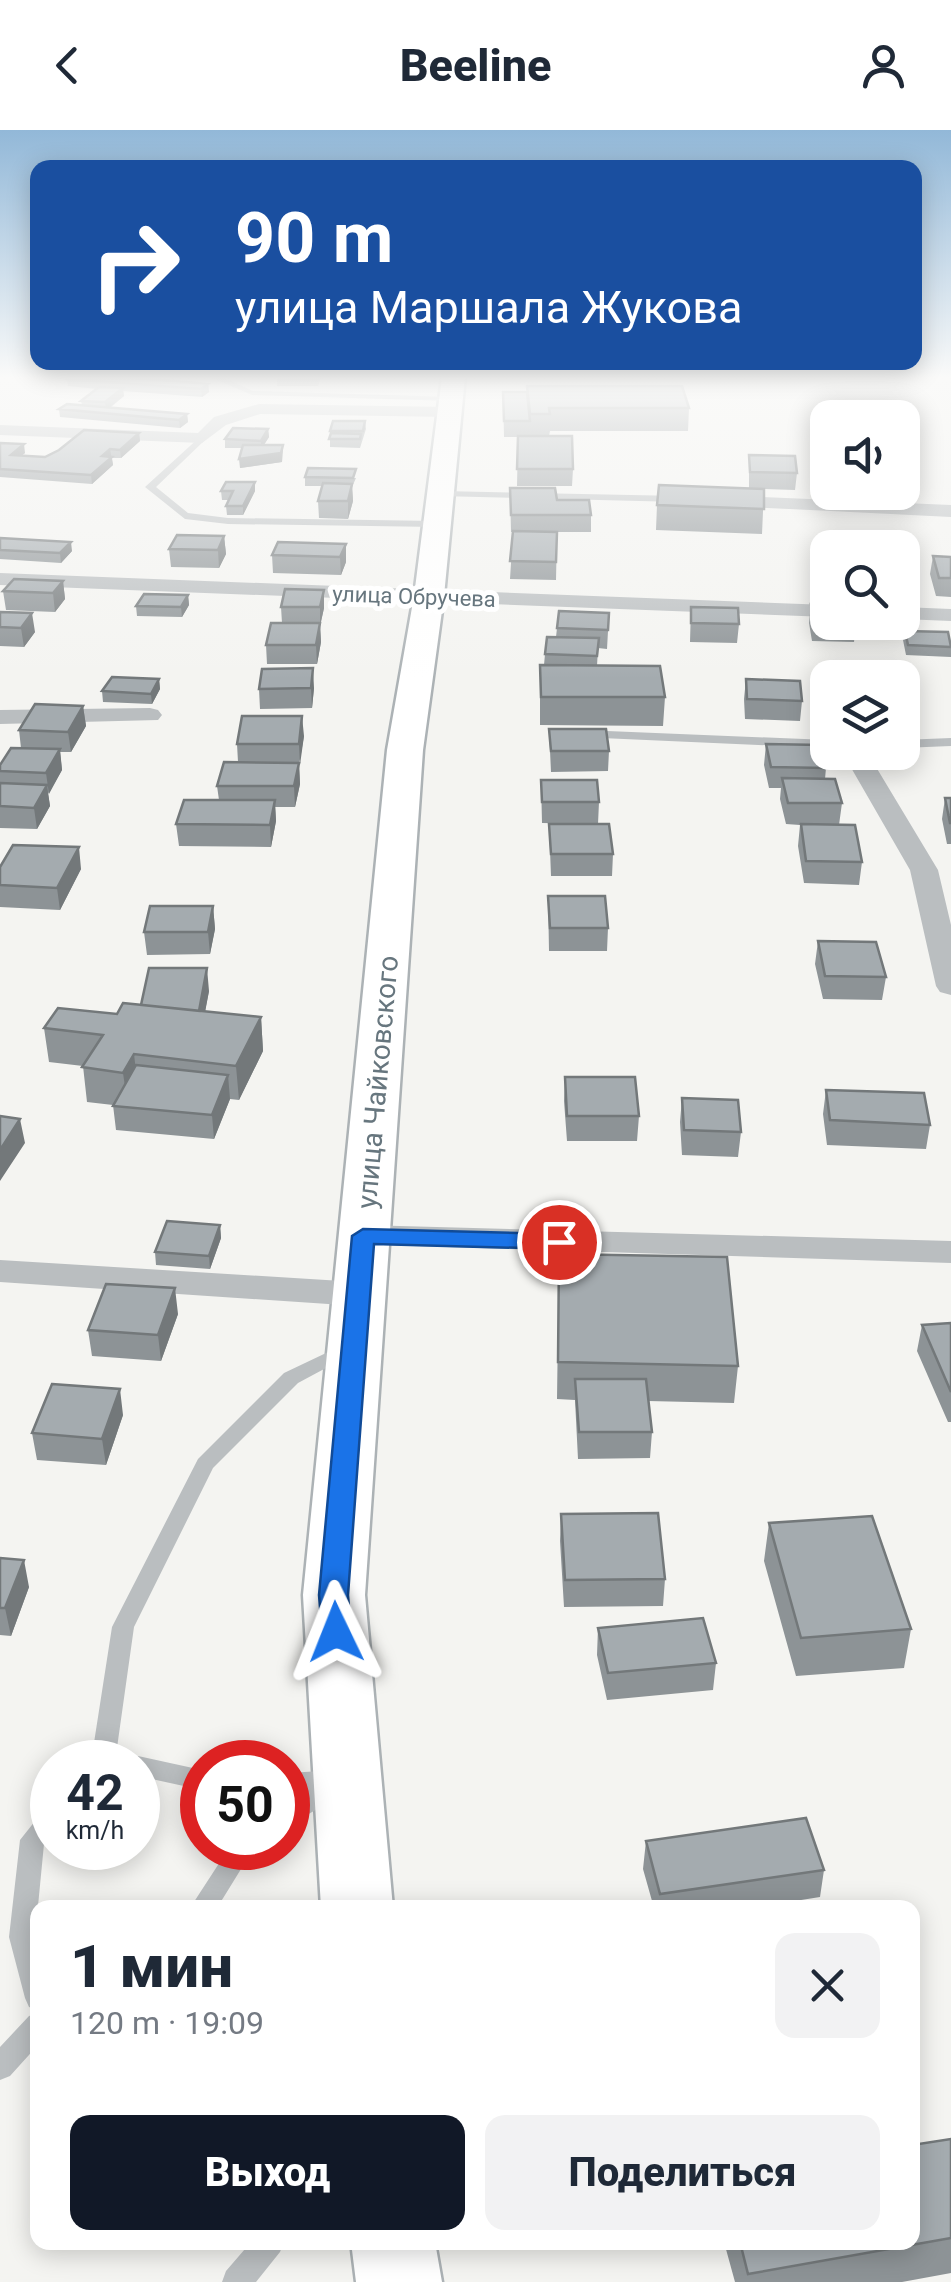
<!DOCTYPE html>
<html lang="ru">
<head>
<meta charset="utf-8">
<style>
  :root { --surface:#fff; --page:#f2f2f3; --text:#1f2937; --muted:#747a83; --accent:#111827 }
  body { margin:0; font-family:Roboto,sans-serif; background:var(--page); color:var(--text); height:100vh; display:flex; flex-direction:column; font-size:38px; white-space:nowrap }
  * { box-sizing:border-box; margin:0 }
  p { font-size:32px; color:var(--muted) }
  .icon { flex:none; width:55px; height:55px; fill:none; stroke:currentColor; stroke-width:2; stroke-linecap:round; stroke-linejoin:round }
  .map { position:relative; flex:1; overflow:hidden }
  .drawer { position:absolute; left:30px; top:1770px; width:890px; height:350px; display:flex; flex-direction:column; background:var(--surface); border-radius:20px; box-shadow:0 5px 25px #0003 }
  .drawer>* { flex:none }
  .top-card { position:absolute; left:30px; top:30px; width:892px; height:210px; border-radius:20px; box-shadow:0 5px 25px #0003; background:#1a4fa0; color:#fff; overflow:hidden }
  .fabs { position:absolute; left:810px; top:270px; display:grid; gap:20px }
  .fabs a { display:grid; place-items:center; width:110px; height:110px; border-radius:20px; background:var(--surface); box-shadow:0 5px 25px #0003; font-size:50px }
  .speed { position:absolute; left:30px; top:1610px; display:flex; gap:20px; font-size:50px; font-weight:700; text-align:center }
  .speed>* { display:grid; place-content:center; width:130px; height:130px; border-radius:50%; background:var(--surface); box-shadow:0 5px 25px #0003; line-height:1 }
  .speed small { font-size:25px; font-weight:400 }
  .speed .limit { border:15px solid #d22; background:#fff; color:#111 }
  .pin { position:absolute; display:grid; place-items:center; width:85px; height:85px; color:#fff; margin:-42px; border:5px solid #fff; border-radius:50%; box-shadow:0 2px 10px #0007 }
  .me { position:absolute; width:110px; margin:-55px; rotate:358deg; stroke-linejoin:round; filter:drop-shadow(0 0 8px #0008) }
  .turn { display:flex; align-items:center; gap:35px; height:210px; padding:0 40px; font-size:45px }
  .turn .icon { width:130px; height:130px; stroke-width:2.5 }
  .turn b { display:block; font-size:70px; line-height:85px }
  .round { display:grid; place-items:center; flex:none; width:105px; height:105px; border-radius:20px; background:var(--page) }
  .summary { display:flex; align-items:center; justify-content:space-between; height:170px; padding:0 40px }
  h1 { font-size:60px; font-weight:800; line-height:75px }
  .action { display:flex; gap:20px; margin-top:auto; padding:20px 40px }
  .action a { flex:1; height:115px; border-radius:20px; background:var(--accent); color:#fff; font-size:40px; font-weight:800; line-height:115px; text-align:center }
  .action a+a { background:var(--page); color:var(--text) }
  header { display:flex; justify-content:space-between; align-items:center; height:130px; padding:0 40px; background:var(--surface); font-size:45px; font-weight:800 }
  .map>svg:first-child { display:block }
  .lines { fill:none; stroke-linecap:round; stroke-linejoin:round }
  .secondary-casing { stroke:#acb2b5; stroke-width:5 }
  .service { fill:#babec0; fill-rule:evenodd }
  .minor { fill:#babec0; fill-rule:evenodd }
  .secondary { fill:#fff; fill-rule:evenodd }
  .wall { fill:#8d9396 }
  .shaded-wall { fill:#73787a }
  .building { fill:#a4abaf; stroke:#73787a; stroke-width:2.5 }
  .route { fill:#1a73e8; stroke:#114b97; stroke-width:2.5 }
  .labels { text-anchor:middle; stroke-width:10; stroke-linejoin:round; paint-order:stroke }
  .far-street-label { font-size:22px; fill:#67767e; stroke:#fff }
  .street-label { font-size:28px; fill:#67767e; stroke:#fff }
</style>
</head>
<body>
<header><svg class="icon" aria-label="back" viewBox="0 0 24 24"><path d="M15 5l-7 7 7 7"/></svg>Beeline<svg class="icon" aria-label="person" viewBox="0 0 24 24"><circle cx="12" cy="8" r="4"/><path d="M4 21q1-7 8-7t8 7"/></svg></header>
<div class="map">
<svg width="951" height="2152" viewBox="0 0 951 2152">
  <rect width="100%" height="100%" fill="#f4f4f1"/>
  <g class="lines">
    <g class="secondary-casing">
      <path id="secondary" d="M 442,247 L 465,247 L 444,466 L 423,620 L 365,1465 L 393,1778 L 321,1778 L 303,1465 L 387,620 L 414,466 Z
        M 351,2112 L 435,2112 L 442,2152 L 356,2152 Z"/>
    </g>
    <path class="service" d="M 210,247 L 222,247 L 253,261 L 452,267 L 456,269 L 452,271 L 252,265 Z
      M 202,305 L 205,310 L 156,357 L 188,383 L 228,388 L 437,391 L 442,394 L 437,397 L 228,394 L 185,389 L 145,357 Z
      M 442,361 L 680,366 L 685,369 L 680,372 L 439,366 L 439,362 Z
      M 583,600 L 828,610 L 828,618 L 579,607 L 577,604 Z
      M 951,608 L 951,616 L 902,618 L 902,610 Z
      M 345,1214 L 352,1216 L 355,1220 L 352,1224 L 298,1253 L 213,1338 L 134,1497 L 115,1632 L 91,1632 L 112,1497 L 198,1329 L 284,1243 Z
      M 138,1626 L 202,1640 L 202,1660 L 138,1646 L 138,1632 L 128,1632 Z
      M 337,1640 L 346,1643 L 349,1650 L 343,1664 L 288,1696 L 288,1674 L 306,1662 L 288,1663 L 288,1643 Z
      M 52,1678 L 52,1704 L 44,1714 L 35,1807 L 38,1817 L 38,1880 L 29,1877 L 25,1868 L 9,1807 L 20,1710 L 43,1681 Z
      M 229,1718 L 254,1718 L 217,1778 L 190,1778 Z
      M 38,1883 L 38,1915 L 10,1946 L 0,1950 L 0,1917 L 29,1886 Z
      M 251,2112 L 284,2112 L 280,2122 L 256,2152 L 222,2152 L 226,2141 Z"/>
    <path class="minor" d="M 259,274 L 450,277 L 458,282 L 450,287 L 260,284 L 226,295 L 202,313 L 0,305 L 0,295 L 198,303 L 214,287 Z
      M 716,365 L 951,375 L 951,387 L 709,375 L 709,367 Z
      M 0,443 L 828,475 L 828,487 L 0,455 Z
      M 902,477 L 951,479 L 951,491 L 902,489 Z
      M 150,578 L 158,580 L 162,585 L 158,590 L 0,594 L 0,580 Z
      M 842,622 L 867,622 L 938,740 L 951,795 L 951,865 L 940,862 L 936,856 L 910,740 Z
      M 363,1095 L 951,1111 L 951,1133 L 350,1114 L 345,1106 L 350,1098 Z
      M 0,1130 L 358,1152 L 371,1156 L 377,1164 L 371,1172 L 358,1176 L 0,1152 Z"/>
    <use href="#secondary" class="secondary"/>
  </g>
  <path class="wall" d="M 66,247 L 147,247 L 145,249 L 208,254 L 209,262 L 202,267 L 123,261 L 124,266 L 110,278 L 187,284 L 188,292 L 180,298 L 60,287 L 59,279 L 82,275 L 81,271 L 97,259 L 68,256 L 67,249 L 69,248 Z
    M 277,247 L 321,247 L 318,256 L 277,256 Z
    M 503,262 L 689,278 L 688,301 L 550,301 L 549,306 L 573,339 L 572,356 L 517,356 L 518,307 L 504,307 Z
    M 365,291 L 366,299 L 360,318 L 330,317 L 330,301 Z
    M 268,299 L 269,307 L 264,315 L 283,315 L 282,332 L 240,338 L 242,318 L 225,318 L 225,309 Z
    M 139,303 L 140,311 L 121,328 L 112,328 L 113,335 L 92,354 L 0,347 L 0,313 L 25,323 L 22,325 L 45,327 Z
    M 749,325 L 797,343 L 795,360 L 764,359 L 762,404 L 656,400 L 657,375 L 749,358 Z
    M 305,347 L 356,348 L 352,357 L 353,371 L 348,389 L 319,388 L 318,371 L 322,356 L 305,356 Z
    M 255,352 L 255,361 L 243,385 L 227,385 L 226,376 L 229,370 L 222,370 L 221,361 Z
    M 510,358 L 557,370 L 591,385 L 591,402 L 557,402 L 556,450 L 510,449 L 513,402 L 511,402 Z
    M 224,406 L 226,424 L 219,438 L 171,437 L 169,419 Z
    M 0,408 L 72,421 L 61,433 L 0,429 Z
    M 346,414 L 346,432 L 341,445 L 273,443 L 272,425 Z
    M 933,426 L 951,427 L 951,467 L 936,466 L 930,444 Z
    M 63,451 L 65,469 L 55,482 L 6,480 L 3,461 Z
    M 285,459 L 324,478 L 320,496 L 321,512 L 317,534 L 267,534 L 266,515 L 282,493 L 281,477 Z
    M 188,465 L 189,475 L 182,487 L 137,486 L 136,476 Z
    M 811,474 L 856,492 L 854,512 L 812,511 L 809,493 Z
    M 691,477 L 739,494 L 737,513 L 690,512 Z
    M 0,482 L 35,502 L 24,517 L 0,516 Z
    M 609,483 L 607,519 L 598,518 L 597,536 L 665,567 L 663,596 L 540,595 L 540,535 L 544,535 L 545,524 L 556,507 L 557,498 Z
    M 905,501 L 951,512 L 951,527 L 906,525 L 903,510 Z
    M 159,549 L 160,559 L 152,574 L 103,572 L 102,561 Z
    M 746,549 L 802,571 L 800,591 L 745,589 L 744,569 Z
    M 314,558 L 312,578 L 260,579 L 259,559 Z
    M 83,576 L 86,596 L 71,622 L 60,622 L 62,640 L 48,664 L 50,676 L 37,699 L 0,698 L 0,635 L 21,618 L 19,600 Z
    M 549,599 L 609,621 L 608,641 L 551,642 Z
    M 304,606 L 299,635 L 300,654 L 295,677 L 275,677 L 276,691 L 271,717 L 179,716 L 176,694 L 219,670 L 217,656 L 238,632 L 237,614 Z
    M 766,614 L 826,638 L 825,649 L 842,673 L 839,695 L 862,732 L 859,755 L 804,753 L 798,716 L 800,695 L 786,694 L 780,669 L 781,658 L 769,658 L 764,635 Z
    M 541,650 L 599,672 L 598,694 L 542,693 Z
    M 945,668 L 951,668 L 951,714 L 947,714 L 942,689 Z
    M 549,694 L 613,724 L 612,746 L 551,746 Z
    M 0,737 L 81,739 L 60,780 L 0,777 Z
    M 548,766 L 608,798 L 607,821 L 549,821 Z
    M 213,776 L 215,799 L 210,824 L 147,825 L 144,802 Z
    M 818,811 L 886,847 L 882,870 L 823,869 L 815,834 Z
    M 209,861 L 205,881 L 261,887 L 263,921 L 239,970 L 230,969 L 214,1009 L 116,1000 L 113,975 L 87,972 L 83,936 L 49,932 L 44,898 L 117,884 L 141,875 Z
    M 565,947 L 639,986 L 637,1011 L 567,1011 L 564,971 Z
    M 826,960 L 930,995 L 926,1019 L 827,1015 L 823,984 Z
    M 682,968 L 741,1002 L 738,1027 L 682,1025 L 680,992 Z
    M 220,1095 L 221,1108 L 210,1139 L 156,1135 L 155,1122 Z
    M 559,1124 L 738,1236 L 734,1273 L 648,1271 L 652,1302 L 650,1328 L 578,1329 L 575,1270 L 557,1269 Z
    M 178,1184 L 161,1231 L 92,1226 L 88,1200 Z
    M 951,1193 L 951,1292 L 948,1292 L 917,1221 L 922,1195 Z
    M 123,1285 L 106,1335 L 37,1330 L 32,1303 Z
    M 561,1384 L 665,1449 L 663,1476 L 564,1477 L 560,1411 Z
    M 769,1393 L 911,1499 L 904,1538 L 796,1546 L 764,1431 Z
    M 0,1428 L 29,1457 L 11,1506 L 0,1505 Z
    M 598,1498 L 716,1533 L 713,1560 L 607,1570 L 597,1525 Z
    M 646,1711 L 824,1740 L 820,1767 L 751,1778 L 654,1778 L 643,1739 Z
    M 951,2009 L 951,2143 L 902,2152 L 735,2152 L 724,2112 L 912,2112 Z"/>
  <path class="shaded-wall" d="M 208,254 L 209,262 L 202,267 L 201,259 Z
    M 123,258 L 124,266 L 106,280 L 105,272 Z
    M 187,284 L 188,292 L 180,298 L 179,290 Z
    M 268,299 L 269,307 L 261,319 L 261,311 Z
    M 139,303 L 140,311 L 121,328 L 120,320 Z
    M 24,314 L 25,323 L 12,333 L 11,325 Z
    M 283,315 L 282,332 L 240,338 L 239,329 Z
    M 110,319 L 113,335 L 92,354 L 91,345 L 102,326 Z
    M 255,352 L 255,361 L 243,385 L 243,376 Z
    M 352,354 L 353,371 L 348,389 L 348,371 Z
    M 224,406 L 226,424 L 219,438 L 218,420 Z
    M 71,412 L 72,421 L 61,433 L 60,423 Z
    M 346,414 L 346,432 L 341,445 L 340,427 Z
    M 63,451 L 65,469 L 55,482 L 53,463 Z
    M 324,460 L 324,478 L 320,496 L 320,477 Z
    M 188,465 L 189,475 L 182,487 L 181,477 Z
    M 32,483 L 35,502 L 24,517 L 21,498 Z
    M 320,493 L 321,512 L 317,534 L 316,515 Z
    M 313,538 L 314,558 L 312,578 L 311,558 Z
    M 159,549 L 160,559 L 152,574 L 151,564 Z
    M 83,576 L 86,596 L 71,622 L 68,602 Z
    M 302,586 L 304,606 L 300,635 L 299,614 Z
    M 60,619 L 62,640 L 49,664 L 46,643 Z
    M 299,633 L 300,654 L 295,677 L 294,656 Z
    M 47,655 L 50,676 L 37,699 L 34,678 Z
    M 275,670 L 276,691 L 271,717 L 270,695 Z
    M 79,717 L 81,739 L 60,780 L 57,758 Z
    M 213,776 L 215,799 L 210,824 L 208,802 Z
    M 207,838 L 209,861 L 201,904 L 199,881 Z
    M 261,887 L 263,921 L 239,970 L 236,936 Z
    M 134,924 L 138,959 L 128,977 L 123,943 Z
    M 228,945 L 230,969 L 214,1009 L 212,985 Z
    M 20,989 L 25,1013 L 0,1051 L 0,1020 Z
    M 220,1095 L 221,1108 L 210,1139 L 209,1126 Z
    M 175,1158 L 178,1184 L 161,1231 L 158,1205 Z
    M 120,1259 L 123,1285 L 106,1335 L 102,1309 Z
    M 24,1430 L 29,1457 L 11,1506 L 5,1478 Z"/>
  <path class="building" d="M 69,247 L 126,247 L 208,254 L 201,259 L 67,249 Z
    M 527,256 L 682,256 L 689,278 L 549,278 L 550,284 L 530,284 Z
    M 99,257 L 123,258 L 105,272 L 81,271 Z
    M 503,262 L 527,262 L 530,291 L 504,291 Z
    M 67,274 L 187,284 L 179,290 L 59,279 Z
    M 333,291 L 365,291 L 363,301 L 330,301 Z
    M 233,298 L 268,299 L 261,311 L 225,309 Z
    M 84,300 L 139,303 L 120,320 L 110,319 L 102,326 L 112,327 L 91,345 L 0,339 L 0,313 L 24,314 L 11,325 L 45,327 L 59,320 Z
    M 331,303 L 361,304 L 360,309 L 329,309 Z
    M 518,306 L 572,306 L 573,339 L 517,339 Z
    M 243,315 L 283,315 L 281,323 L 239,329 Z
    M 749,325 L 795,326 L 797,343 L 750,342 Z
    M 308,338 L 356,339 L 353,348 L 305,347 Z
    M 226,352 L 255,352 L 243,376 L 226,376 L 233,361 L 221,361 Z
    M 323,353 L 352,354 L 348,371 L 318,371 Z
    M 659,355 L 764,359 L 764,379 L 657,375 Z
    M 510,358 L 555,358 L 557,370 L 589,370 L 591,385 L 511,385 Z
    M 513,401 L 557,402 L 556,432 L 510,431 Z
    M 177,405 L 224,406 L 218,420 L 169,419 Z
    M 0,408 L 71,412 L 60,423 L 0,420 Z
    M 278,412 L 346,414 L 340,427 L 272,425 Z
    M 933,426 L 951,427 L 951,448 L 939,448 Z
    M 14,449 L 63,451 L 53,463 L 3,461 Z
    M 285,459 L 324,460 L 320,477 L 281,477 Z
    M 144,464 L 188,465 L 181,477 L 136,476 Z
    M 811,474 L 828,475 L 828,492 L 857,493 L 814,492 Z
    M 691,477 L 738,478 L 739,494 L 691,493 Z
    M 559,481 L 609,483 L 608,500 L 557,498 Z
    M 0,482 L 32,483 L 21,498 L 0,497 Z
    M 271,493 L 320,493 L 316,515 L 266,515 Z
    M 905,501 L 948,502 L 951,517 L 908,515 Z
    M 547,507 L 599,508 L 597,526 L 545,524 Z
    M 540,535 L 660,536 L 665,567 L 541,567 Z
    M 313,538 L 311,558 L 259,559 L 262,539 Z
    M 112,547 L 159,549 L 151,564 L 102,561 Z
    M 746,549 L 800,551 L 802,571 L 747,569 Z
    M 35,574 L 83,576 L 68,602 L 19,600 Z
    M 242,586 L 302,586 L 299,614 L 237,614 Z
    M 549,599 L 606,599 L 609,621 L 551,621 Z
    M 766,614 L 821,615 L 826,638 L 771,637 Z
    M 11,618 L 60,619 L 46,643 L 0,641 L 0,635 Z
    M 224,632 L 299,633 L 294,656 L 217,656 Z
    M 782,648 L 835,649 L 842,673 L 788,673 Z
    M 541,650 L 597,650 L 599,672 L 542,672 Z
    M 0,653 L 47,655 L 34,678 L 0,676 Z
    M 945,668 L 951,668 L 951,693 L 950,693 Z
    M 184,670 L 275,670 L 270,695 L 176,694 Z
    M 549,694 L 609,694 L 613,724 L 551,724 Z
    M 801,694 L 855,695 L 862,732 L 806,731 Z
    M 13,715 L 79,717 L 57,758 L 0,755 L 0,737 Z
    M 548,766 L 605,766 L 608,798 L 550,798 Z
    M 150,776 L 213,776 L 208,802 L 144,802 Z
    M 818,811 L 876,812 L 886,847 L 825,846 Z
    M 149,838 L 207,838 L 199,881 L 141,875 Z
    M 123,873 L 261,887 L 236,936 L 134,924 L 123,943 L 82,937 L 103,905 L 44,898 L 58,878 L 117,884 Z
    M 136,935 L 228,945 L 212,985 L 113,976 Z
    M 565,947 L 635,947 L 639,986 L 567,986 Z
    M 826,960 L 924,963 L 930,995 L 830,990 Z
    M 682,968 L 738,970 L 741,1002 L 684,1000 Z
    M 0,986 L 20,989 L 0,1020 Z
    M 167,1091 L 220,1095 L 209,1126 L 155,1122 Z
    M 559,1124 L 727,1127 L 738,1236 L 558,1232 Z
    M 106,1154 L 175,1158 L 158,1205 L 88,1200 Z
    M 951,1193 L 951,1262 L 922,1195 Z
    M 575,1249 L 646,1249 L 652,1302 L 579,1302 Z
    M 52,1254 L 120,1259 L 102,1309 L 32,1303 Z
    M 658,1383 L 665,1449 L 565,1450 L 561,1384 Z
    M 872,1386 L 911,1499 L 801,1508 L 769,1393 Z
    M 0,1428 L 24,1430 L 5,1478 L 0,1478 Z
    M 703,1488 L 716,1533 L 608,1543 L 598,1498 Z
    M 806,1688 L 824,1740 L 660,1764 L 646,1711 Z
    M 951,2009 L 951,2108 L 748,2144 L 740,2112 L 912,2112 L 912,2015 Z"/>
  <linearGradient id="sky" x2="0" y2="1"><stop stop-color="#92b8d8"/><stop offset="0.45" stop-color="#fafaf9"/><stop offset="1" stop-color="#fafaf9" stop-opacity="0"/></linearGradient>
  <rect width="951" height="549" fill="url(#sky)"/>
  <path class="route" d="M 363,1099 L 559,1104 L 571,1112 L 559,1119 L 374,1114 L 348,1465 L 351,1502 L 347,1510 L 336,1513 L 326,1510 L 322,1502 L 319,1465 L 352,1106 Z"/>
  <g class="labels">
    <g class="far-street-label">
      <text transform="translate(414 466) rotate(2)" y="8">улица Обручева</text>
    </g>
    <g class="street-label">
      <text transform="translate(377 952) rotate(-85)" y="10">улица Чайковского</text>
    </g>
  </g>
</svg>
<div class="fabs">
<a><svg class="icon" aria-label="sound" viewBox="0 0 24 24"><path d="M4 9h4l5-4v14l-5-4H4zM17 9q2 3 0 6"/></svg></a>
<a><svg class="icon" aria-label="search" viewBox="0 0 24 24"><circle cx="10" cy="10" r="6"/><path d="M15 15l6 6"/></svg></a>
<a><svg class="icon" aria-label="layers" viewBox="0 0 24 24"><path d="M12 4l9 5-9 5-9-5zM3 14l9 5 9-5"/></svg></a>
</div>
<div class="speed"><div>42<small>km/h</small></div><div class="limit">50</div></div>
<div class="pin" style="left:559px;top:1112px;background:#d93025"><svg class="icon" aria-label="arrive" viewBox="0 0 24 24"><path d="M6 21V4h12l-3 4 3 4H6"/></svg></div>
<svg class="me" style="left:336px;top:1502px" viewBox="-20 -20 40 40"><path d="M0-17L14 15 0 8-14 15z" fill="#1a73e8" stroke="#fff" stroke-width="4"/></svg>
<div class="top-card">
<div class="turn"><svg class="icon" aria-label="right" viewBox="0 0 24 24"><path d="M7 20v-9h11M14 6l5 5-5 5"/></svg><div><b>90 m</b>улица Маршала Жукова</div></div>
</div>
<section class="drawer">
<div class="summary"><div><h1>1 мин</h1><p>120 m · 19:09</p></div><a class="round"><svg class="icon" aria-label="close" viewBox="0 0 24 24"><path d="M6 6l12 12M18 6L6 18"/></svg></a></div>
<div class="action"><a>Выход</a><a>Поделиться</a></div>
</section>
</div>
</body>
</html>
